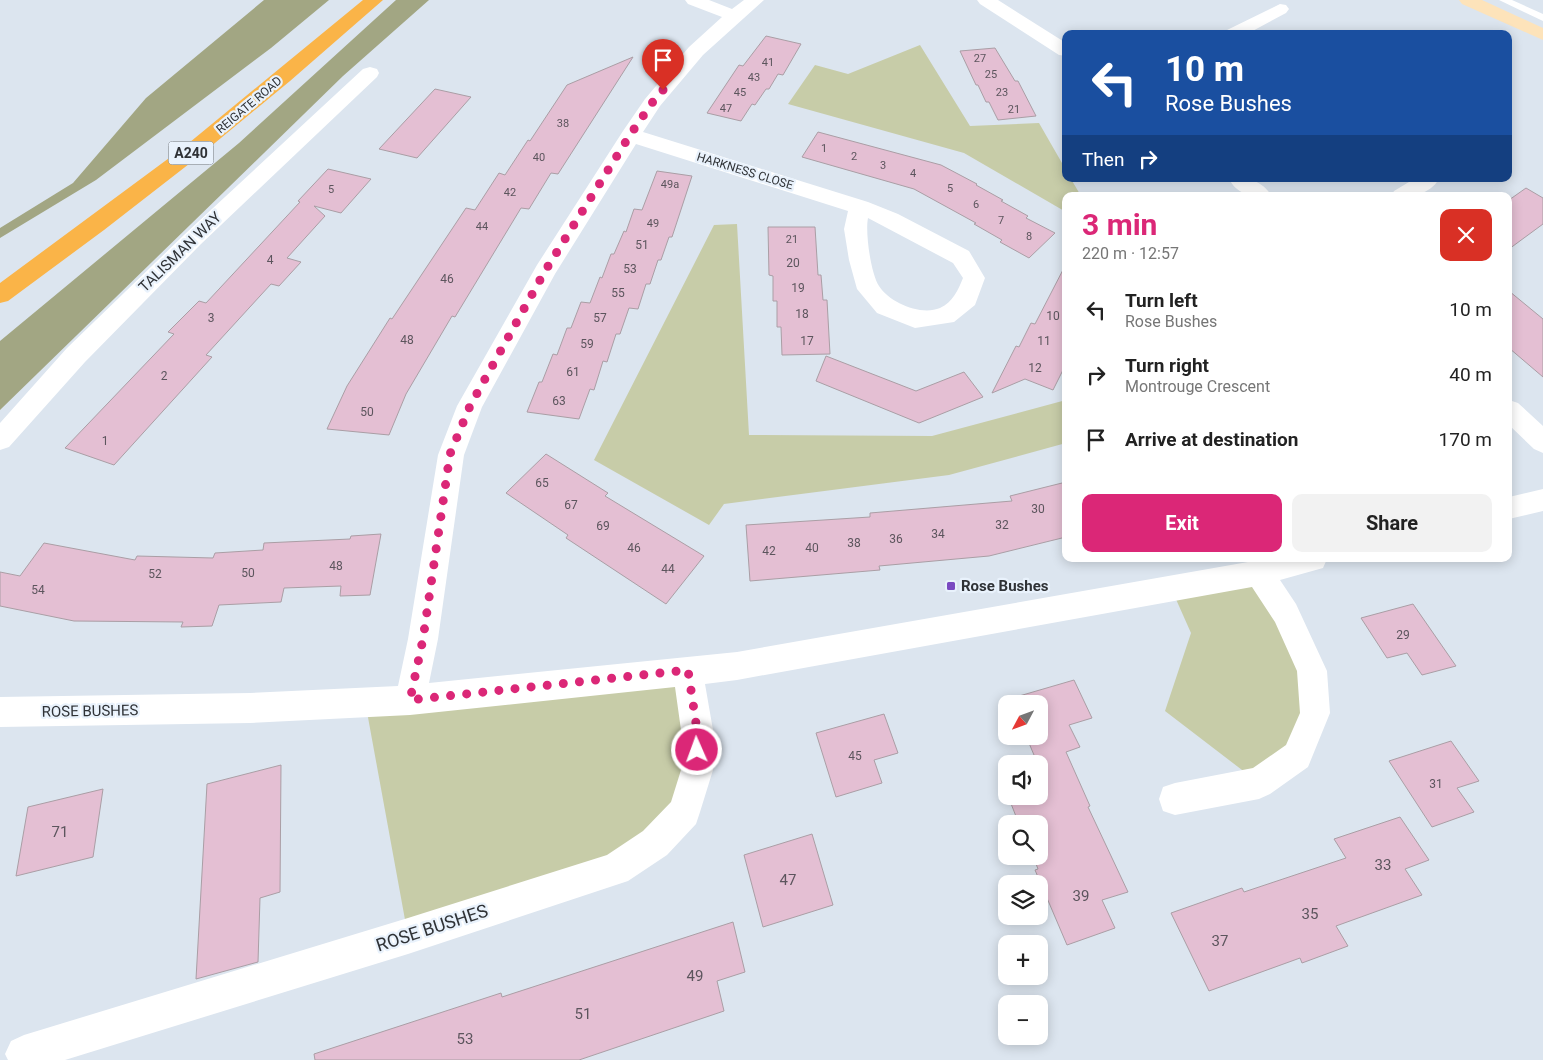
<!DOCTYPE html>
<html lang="en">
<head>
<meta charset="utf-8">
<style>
  :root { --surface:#fff; --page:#f2f2f2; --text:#222; --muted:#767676; --accent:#db2777 }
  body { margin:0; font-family:Roboto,sans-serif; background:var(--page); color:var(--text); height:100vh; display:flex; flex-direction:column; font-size:19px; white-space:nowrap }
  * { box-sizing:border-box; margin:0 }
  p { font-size:16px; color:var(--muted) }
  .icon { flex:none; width:28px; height:28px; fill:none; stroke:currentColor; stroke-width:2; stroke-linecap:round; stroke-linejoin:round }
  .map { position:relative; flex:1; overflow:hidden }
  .details { position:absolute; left:1062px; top:192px; width:450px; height:370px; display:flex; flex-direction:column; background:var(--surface); border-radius:10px; box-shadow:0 2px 12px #0003 }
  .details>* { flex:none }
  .guide { position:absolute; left:1062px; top:30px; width:450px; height:152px; border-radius:10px; box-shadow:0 2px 12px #0003; background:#1a4fa0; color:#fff; overflow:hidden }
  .needle { width:32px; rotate:229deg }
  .controls { position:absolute; left:998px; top:695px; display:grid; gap:10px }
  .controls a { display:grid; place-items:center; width:50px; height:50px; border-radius:10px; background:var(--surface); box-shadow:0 2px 12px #0003; font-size:25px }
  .pin { position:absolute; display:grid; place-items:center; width:42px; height:42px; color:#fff; margin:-51px -21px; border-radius:50% 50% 50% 0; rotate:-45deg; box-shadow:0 0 5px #0007 }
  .pin .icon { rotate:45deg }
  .me { position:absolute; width:55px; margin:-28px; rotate:358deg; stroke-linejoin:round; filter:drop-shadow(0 0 4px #0008) }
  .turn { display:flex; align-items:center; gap:18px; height:105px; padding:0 20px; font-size:22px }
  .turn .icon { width:65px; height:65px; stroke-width:2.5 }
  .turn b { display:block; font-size:35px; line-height:42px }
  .then { display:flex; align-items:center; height:48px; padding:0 20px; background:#0003; gap:10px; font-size:19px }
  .round { display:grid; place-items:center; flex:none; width:52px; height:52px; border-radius:10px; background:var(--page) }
  .overview { display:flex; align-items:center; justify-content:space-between; height:85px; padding:0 20px }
  h1 { font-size:30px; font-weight:700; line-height:38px; color:var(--accent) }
  .cta { display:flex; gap:10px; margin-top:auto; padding:10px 20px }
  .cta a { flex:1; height:58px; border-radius:10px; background:var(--accent); color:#fff; font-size:20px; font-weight:700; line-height:58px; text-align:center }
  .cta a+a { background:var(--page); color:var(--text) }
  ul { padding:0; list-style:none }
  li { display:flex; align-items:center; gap:15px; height:65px; padding:0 20px }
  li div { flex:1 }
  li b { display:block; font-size:19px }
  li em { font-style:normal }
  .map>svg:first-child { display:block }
  .green { fill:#c7cca8 }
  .forest { fill:#a2a683 }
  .building { fill:#e4bfd3; stroke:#aa9ea5 }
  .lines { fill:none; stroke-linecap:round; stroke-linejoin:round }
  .service { fill:#fff; fill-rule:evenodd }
  .minor { fill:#fff; fill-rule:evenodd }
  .secondary { fill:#fde3ba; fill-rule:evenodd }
  .trunk { fill:#fab448; fill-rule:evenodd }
  .route { stroke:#db2777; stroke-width:9; stroke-dasharray:0 16.2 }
  .poi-dot { fill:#7a49c1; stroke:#e9f2fc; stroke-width:2 }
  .labels { text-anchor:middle; stroke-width:4.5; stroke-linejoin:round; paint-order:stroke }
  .far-number-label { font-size:11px; fill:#5c555d }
  .far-street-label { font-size:12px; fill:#2f3236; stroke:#e9f2fc }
  .number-label { font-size:12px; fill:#5c555d }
  .shield { fill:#e9f2fc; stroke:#676c71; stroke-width:1 }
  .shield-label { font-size:14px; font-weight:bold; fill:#2f3236 }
  .street-label { font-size:15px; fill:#2f3236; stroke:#e9f2fc }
  .poi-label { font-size:15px; font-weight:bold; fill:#2f3236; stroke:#e9f2fc; text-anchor:start }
  .near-number-label { font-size:15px; fill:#5c555d }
  .near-street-label { font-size:18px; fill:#2f3236; stroke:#e9f2fc }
</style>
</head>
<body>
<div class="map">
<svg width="1543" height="1060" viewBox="0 0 1543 1060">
  <rect width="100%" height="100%" fill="#dce5ef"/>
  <path class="green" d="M 920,45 L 970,126 L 1039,123 L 1066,170 L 1066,179 L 1071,179 L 1081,196 L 1066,196 L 1066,212 L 964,153 L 788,104 L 815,65 L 848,74 Z
    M 737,224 L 749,435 L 932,436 L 1066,400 L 1066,443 L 949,475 L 724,504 L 709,525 L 594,460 L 714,225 Z
    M 1259,573 L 1315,713 L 1259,783 L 1165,711 L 1191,633 L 1171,588 Z
    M 688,670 L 697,770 L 655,843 L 408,936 L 365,701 Z"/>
  <path class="forest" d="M 264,0 L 329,0 L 271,48 L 96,180 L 0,238 L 0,228 L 73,183 L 146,98 Z
    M 396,0 L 429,0 L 343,76 L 0,410 L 0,341 L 239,143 Z"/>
  <path class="building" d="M 766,36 L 801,44 L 783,75 L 778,74 L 769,89 L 766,89 L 755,105 L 752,104 L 741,121 L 707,113 L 739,65 L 743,66 Z
    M 995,48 L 1015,81 L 1018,81 L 1036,116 L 998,120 L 989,102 L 986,102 L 978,85 L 976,85 L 960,51 Z
    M 633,57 L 558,174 L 551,173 L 529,209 L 521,208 L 455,317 L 452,316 L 406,394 L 389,435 L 327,429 L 347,386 L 390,318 L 392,319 L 466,208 L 475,210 L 499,173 L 505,175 L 528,140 L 530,141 L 567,85 Z
    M 435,89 L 471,97 L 417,158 L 379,149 Z
    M 818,132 L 941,165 L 977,184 L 976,185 L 1003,200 L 1001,201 L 1028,216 L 1026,218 L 1055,233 L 1029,258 L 1000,242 L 1002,240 L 974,224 L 976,223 L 914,189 L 802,157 Z
    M 328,169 L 371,179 L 341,213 L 314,206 L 325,216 L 287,258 L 301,262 L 279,286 L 271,284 L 206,355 L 212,357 L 114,465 L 65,448 L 174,334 L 168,332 L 199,301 L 206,303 L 300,202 L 298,201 Z
    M 657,171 L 692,176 L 672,237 L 669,237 L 661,260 L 658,260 L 650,284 L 646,284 L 638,309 L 629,308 L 620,334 L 616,334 L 607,362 L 603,361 L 594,390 L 590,389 L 579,419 L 527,412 L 539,382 L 542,382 L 553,354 L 557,355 L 567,328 L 571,328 L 581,302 L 590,303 L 600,277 L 602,278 L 611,254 L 614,254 L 624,231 L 626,232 L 634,209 L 642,210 Z
    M 1526,188 L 1543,198 L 1543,224 L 1509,249 L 1509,200 Z
    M 768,227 L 815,227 L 818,275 L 821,275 L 823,300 L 827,300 L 830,354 L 782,355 L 781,327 L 777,327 L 777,301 L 773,301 L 773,276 L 769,275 Z
    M 1066,264 L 1066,364 L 1053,390 L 1025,379 L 992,393 L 1016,346 L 1019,347 L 1031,323 L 1035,324 Z
    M 1509,291 L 1543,319 L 1543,377 L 1509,348 Z
    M 826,356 L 916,391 L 964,372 L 983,397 L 919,423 L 816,381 Z
    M 546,454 L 608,493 L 605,496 L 704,556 L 666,604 L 566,538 L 568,535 L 506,493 Z
    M 1066,482 L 1066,537 L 989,556 L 879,566 L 880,570 L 750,581 L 746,525 L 870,517 L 870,513 L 1012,501 L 1010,496 Z
    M 381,534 L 370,595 L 340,596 L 341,586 L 284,588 L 281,602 L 219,605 L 212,626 L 181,627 L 183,622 L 74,621 L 0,606 L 0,572 L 20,576 L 44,543 L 135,560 L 137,556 L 213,558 L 215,553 L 263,550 L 264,543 L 350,539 L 351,536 Z
    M 1413,604 L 1456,666 L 1422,675 L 1407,653 L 1387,658 L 1361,618 Z
    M 1074,680 L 1092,718 L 1069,725 L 1080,747 L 1066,752 L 1090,806 L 1088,807 L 1128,892 L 1102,900 L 1115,928 L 1067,945 L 1035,870 L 1038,869 L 1033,856 L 1039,856 L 1039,824 L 1019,824 L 1008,796 L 1039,796 L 1039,775 L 1042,774 L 1026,736 L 1039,736 L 1039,704 L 1011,704 L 1009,699 Z
    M 884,714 L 898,753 L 874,760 L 882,783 L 836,797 L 816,733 Z
    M 1451,741 L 1479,781 L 1457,788 L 1474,812 L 1432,827 L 1389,761 Z
    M 281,765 L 280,892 L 260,898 L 258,962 L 196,979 L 207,784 Z
    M 103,789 L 93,857 L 16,876 L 28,807 Z
    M 1400,817 L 1429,860 L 1405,869 L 1422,895 L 1336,926 L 1348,946 L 1302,963 L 1300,958 L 1209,991 L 1171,913 L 1242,888 L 1244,892 L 1346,858 L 1334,839 Z
    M 812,834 L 833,905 L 763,927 L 744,855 Z
    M 733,922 L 745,972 L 717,981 L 724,1011 L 579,1060 L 315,1060 L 314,1054 L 501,993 L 502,997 Z"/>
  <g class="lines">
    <path class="service" d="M 1499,0 L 1512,0 L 1543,14 L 1543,21 Z"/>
    <path class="minor" d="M 685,0 L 709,0 L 732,9 L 744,0 L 764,0 L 703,55 L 660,106 L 643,132 L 868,202 L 898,214 L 969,251 L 985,278 L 975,305 L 954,322 L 915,328 L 877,313 L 857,289 L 849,260 L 844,229 L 848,211 L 636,144 L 555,274 L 482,407 L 464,455 L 438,639 L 429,683 L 737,652 L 1265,559 L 1327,559 L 1323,568 L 1280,580 L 1296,604 L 1327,671 L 1330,713 L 1308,767 L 1270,794 L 1259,799 L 1175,815 L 1163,811 L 1159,799 L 1163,787 L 1175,783 L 1253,768 L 1286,745 L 1300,713 L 1297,671 L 1275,622 L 1252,587 L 737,680 L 705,684 L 713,730 L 713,770 L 700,812 L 696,824 L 667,855 L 628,881 L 408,954 L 65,1060 L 8,1060 L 5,1054 L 11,1041 L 24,1035 L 408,918 L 607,855 L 643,831 L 671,802 L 681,770 L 681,730 L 675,687 L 410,715 L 250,723 L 0,727 L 0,697 L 250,693 L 398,686 L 408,639 L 438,455 L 457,406 L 537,265 L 623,131 L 645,99 L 689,47 L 722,17 L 688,4 ZM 868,218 L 953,263 L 963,278 C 958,290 953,302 940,308 C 921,316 890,303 879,286 C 871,274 865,233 868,218 Z
      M 977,0 L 998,0 L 1066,43 L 1066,56 L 1059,55 L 980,4 Z
      M 1280,4 L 1286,5 L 1289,9 L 1286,13 L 1247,34 L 1224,34 L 1227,30 Z
      M 370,67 L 377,69 L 379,73 L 377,77 L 201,244 L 85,362 L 9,447 L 0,450 L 0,423 L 67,348 L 185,234 L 363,69 Z
      M 1229,179 C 1247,179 1260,178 1272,196 C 1254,197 1238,196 1229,179 Z
      M 1414,179 L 1439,179 C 1428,197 1409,196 1391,196 L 1394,191 Z
      M 1509,400 L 1518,403 L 1543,426 L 1543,453 L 1534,449 L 1509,425 Z
      M 1543,489 L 1543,511 L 1509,519 L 1509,497 Z"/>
    <path class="secondary" d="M 1459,0 L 1482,0 L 1543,28 L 1543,40 L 1462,4 Z"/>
    <path class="trunk" d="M 363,0 L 383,0 L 290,81 L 198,157 L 104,230 L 8,301 L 0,303 L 0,283 L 184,147 Z"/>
  </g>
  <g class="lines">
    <path class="route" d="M 663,90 L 652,103 L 630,135 L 545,271 L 470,406 L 450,454 L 423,639 L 410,700 L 688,670 L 697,730 L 697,750"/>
  </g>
  <rect class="poi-dot" x="946" y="581" width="10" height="10" rx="2.5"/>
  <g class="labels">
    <g class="far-number-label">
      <text x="980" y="62">27</text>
      <text x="768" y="66">41</text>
      <text x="991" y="78">25</text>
      <text x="754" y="81">43</text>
      <text x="740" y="96">45</text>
      <text x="1002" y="96">23</text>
      <text x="726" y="112">47</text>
      <text x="1014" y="113">21</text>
      <text x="563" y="127">38</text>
      <text x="824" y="152">1</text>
      <text x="854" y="160">2</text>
      <text x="539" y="161">40</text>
      <text x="883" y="169">3</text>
      <text x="913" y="177">4</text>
      <text x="670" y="188">49a</text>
      <text x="950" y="192">5</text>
      <text x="331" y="193">5</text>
      <text x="510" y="196">42</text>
      <text x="976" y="208">6</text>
      <text x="1001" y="224">7</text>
      <text x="653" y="227">49</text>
      <text x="482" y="230">44</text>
      <text x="1029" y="240">8</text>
      <text x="792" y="243">21</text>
    </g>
    <g class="far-street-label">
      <text transform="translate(249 105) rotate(-40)" y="4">REIGATE ROAD</text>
      <text transform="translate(745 171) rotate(17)" y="4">HARKNESS CLOSE</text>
    </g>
    <g class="number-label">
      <text x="642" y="249">51</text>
      <text x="270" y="264">4</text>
      <text x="793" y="267">20</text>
      <text x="630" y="273">53</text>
      <text x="447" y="283">46</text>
      <text x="798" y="292">19</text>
      <text x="618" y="297">55</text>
      <text x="802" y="318">18</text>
      <text x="1053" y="320">10</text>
      <text x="211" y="322">3</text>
      <text x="600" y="322">57</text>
      <text x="407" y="344">48</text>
      <text x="807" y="345">17</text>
      <text x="1044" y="345">11</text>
      <text x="587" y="348">59</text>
      <text x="1035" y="372">12</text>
      <text x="573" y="376">61</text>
      <text x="164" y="380">2</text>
      <text x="559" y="405">63</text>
      <text x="367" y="416">50</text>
      <text x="105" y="445">1</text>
      <text x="542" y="487">65</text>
      <text x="571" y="509">67</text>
      <text x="1038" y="513">30</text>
      <text x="1002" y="529">32</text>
      <text x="603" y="530">69</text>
      <text x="938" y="538">34</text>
      <text x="896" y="543">36</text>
      <text x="854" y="547">38</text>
      <text x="634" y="552">46</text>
      <text x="812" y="552">40</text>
      <text x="769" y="555">42</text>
      <text x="336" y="570">48</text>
      <text x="668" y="573">44</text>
      <text x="248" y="577">50</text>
      <text x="155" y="578">52</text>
      <text x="38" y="594">54</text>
      <text x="1403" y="639">29</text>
      <text x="855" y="760">45</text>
      <text x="1436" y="788">31</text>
    </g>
    <rect class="shield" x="168.5" y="141.5" width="45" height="23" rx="4"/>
    <g class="shield-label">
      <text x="191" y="158">A240</text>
    </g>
    <g class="street-label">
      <text transform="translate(180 252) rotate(-44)" y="5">TALISMAN WAY</text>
      <text transform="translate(90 711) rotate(-1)" y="5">ROSE BUSHES</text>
    </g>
    <g class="poi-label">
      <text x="961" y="591">Rose Bushes</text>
    </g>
    <g class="near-number-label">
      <text x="60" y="837">71</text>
      <text x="1383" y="870">33</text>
      <text x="788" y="885">47</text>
      <text x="1081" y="901">39</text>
      <text x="1310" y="919">35</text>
      <text x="1220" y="946">37</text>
      <text x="695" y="981">49</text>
      <text x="583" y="1019">51</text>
      <text x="465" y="1044">53</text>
    </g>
    <g class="near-street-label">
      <text transform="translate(432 928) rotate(-18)" y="6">ROSE BUSHES</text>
    </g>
  </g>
</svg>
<div class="controls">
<a><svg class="needle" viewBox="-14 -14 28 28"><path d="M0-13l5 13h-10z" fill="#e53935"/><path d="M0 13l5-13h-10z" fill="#767676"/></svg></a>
<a><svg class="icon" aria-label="sound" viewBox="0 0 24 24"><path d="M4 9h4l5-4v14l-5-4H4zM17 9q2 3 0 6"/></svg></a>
<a><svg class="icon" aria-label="search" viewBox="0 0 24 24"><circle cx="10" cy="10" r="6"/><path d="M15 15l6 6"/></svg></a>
<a><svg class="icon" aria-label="layers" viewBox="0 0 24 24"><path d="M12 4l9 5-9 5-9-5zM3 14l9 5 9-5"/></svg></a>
<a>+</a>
<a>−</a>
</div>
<div class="pin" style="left:663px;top:90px;background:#d93025"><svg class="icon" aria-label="arrive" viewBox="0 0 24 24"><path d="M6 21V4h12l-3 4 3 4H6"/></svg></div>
<svg class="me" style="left:697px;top:750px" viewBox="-20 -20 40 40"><circle r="17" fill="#db2777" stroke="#fff" stroke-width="3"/><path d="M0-11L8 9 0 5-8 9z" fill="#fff"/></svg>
<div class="guide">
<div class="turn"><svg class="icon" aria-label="left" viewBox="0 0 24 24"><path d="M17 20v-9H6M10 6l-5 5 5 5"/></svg><div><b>10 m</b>Rose Bushes</div></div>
<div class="then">Then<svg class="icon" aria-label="right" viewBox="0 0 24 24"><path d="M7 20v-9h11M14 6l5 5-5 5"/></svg></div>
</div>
<section class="details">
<div class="overview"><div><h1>3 min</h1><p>220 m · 12:57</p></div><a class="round" style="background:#d93025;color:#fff"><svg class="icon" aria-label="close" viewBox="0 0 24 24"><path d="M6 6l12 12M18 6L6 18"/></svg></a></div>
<ul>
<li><svg class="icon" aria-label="left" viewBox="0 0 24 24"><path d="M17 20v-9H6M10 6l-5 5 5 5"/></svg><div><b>Turn left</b><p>Rose Bushes</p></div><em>10 m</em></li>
<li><svg class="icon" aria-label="right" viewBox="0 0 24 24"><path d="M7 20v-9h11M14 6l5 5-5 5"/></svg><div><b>Turn right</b><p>Montrouge Crescent</p></div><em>40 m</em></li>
<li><svg class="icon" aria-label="arrive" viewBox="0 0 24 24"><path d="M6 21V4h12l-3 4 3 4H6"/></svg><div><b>Arrive at destination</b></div><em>170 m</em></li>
</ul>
<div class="cta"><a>Exit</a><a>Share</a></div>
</section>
</div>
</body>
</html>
